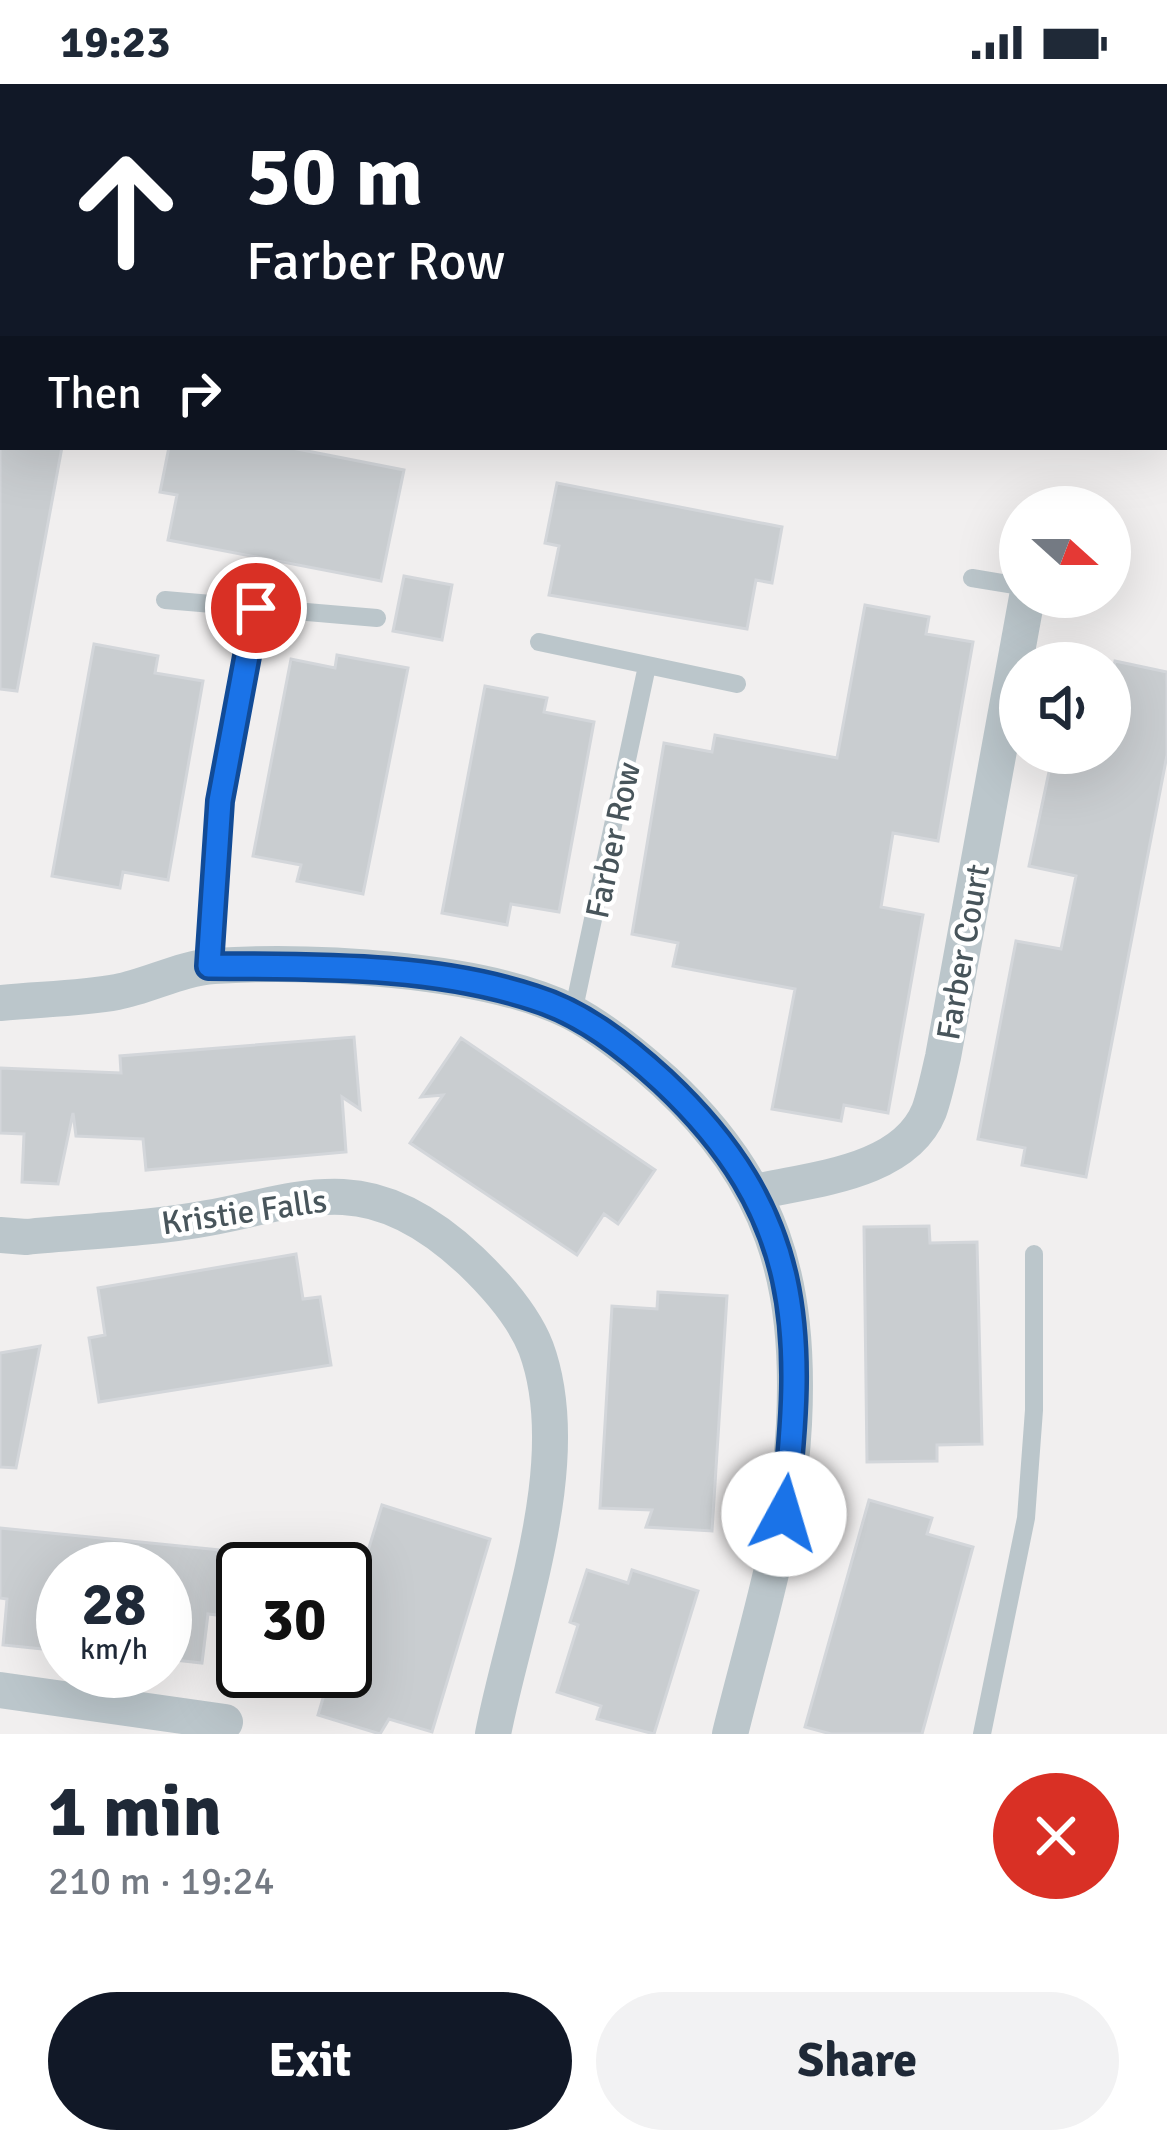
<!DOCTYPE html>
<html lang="en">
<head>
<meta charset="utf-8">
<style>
  :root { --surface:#fff; --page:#f2f2f3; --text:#1f2937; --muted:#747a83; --accent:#111827 }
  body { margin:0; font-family:Signika,sans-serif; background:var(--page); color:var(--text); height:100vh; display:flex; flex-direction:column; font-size:45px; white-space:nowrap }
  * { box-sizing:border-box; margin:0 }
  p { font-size:39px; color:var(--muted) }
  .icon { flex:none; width:66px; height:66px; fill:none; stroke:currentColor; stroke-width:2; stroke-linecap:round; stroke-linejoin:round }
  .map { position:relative; height:1650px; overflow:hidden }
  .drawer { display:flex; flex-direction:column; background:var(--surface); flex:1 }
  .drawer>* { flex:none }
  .banner { position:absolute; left:0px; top:0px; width:1167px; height:366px; box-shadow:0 12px 48px #0002; background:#111827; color:#fff; overflow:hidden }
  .needle { width:78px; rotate:111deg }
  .tools { position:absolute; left:999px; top:402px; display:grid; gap:24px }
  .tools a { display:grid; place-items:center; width:132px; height:132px; border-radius:50%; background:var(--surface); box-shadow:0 12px 48px #0002; font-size:60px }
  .speed { position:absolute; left:36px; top:1458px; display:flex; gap:24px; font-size:60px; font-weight:700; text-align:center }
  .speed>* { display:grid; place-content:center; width:156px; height:156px; border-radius:50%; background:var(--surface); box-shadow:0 12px 48px #0002; line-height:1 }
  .speed small { font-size:30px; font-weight:400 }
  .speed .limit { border:6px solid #111; border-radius:18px; background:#fff; color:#111 }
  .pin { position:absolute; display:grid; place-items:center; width:102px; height:102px; color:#fff; margin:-51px; border:6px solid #fff; border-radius:50%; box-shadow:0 3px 12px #0007 }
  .me { position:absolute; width:132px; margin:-66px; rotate:6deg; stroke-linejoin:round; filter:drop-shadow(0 0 9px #0008) }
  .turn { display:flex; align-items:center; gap:42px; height:252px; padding:0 48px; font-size:54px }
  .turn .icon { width:156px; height:156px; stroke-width:2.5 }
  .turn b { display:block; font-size:84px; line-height:102px }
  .then { display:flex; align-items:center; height:114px; padding:0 48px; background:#0003; gap:24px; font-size:45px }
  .round { display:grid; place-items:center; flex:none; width:126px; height:126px; border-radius:63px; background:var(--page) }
  .head { display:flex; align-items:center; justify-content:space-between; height:204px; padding:0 48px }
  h1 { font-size:72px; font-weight:800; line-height:90px }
  .cta { display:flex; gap:24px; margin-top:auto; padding:24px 48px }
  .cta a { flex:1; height:138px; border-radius:72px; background:var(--accent); color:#fff; font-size:48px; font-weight:800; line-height:138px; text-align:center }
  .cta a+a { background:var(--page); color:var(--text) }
  .status { display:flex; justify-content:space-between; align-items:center; height:84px; padding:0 60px; background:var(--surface); direction:ltr }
  .status svg { height:33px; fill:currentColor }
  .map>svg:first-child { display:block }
  .building { fill:#c9cdd0; stroke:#d3d6da; stroke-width:3 }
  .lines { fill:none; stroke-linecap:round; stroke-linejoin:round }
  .lane { stroke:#bbc6cb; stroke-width:18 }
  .street { stroke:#bbc6cb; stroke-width:36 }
  .route-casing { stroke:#114b97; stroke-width:30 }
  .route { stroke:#1a73e8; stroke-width:21 }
  .labels { text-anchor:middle; stroke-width:9; stroke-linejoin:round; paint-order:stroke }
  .street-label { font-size:33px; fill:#48555b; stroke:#fff }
</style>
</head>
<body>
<div class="status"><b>19:23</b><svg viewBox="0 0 49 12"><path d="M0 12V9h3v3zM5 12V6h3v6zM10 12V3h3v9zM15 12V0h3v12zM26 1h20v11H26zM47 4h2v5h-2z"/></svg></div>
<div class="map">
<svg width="1167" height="1650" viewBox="0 0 1167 1650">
  <rect width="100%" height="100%" fill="#f1efef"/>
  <path class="building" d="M 0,363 L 62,363 L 17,607 L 0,605 Z
    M 169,363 L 287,363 L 404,386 L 381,497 L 168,456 L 177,411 L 160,408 Z
    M 557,399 L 782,443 L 772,499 L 756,496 L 747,545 L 549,511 L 559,462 L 545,459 Z
    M 404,492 L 452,501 L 442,556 L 393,547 Z
    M 865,521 L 929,533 L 926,550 L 973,558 L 938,757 L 893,749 L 881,823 L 923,831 L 888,1029 L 844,1021 L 841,1037 L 772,1025 L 795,905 L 673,882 L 678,859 L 632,850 L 664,659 L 712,668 L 715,651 L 837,674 Z
    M 94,560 L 158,572 L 155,589 L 203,597 L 168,796 L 123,788 L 120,804 L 52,792 Z
    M 337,571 L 408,584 L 363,810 L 297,797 L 301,781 L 253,772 L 291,575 L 335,584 Z
    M 1115,577 L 1167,588 L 1167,671 L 1086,1093 L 1022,1081 L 1025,1064 L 978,1055 L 1016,857 L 1061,865 L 1076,792 L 1029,782 L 1053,669 L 1110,669 L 1110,602 Z
    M 485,602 L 547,614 L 544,628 L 594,638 L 559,828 L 511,820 L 507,841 L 442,829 Z
    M 354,953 L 360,1025 L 342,1013 L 346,1068 L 146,1086 L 143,1055 L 76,1052 L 73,1029 L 58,1100 L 22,1098 L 24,1050 L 0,1049 L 0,984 L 121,989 L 120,972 Z
    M 461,954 L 655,1086 L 618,1140 L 604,1130 L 577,1171 L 410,1059 L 443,1011 L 421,1013 Z
    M 929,1142 L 930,1159 L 977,1158 L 982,1360 L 937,1361 L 937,1377 L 867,1378 L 864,1143 Z
    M 296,1170 L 303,1215 L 320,1213 L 331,1281 L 99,1318 L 89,1254 L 105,1251 L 98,1204 Z
    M 658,1208 L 727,1212 L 712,1447 L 646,1443 L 652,1426 L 600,1424 L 612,1222 L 657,1225 Z
    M 40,1262 L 16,1384 L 0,1383 L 0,1269 Z
    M 869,1416 L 932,1434 L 927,1450 L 973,1463 L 922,1650 L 831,1650 L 805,1643 Z
    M 382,1421 L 490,1455 L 432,1648 L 389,1635 L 380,1650 L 318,1631 L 331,1587 L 345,1587 L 345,1542 Z
    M 0,1444 L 231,1467 L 225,1532 L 208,1530 L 202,1579 L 165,1575 L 165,1485 L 63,1485 L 63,1516 L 59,1515 L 53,1566 L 3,1561 L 7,1515 L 0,1514 Z
    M 587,1486 L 628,1499 L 632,1486 L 698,1507 L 654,1650 L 597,1635 L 601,1622 L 557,1608 L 578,1541 L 570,1538 Z"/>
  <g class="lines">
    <path class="lane" d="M 972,494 L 1020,502
      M 1083,513 L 1087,514
      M 165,516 L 377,534
      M 539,558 L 737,600
      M 209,882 L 220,717 L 256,524
      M 573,929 L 647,582
      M 982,1650 L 1026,1434 L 1034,1326 L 1034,1170"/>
    <path class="street" d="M 132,0 L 149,3
      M 1100,0 L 1101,3
      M 448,3 L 450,0
      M 1164,94 L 1167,96
      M 0,919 C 39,915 79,915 117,908 C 149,902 181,884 214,882 C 311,876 483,884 571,928 C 604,945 637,973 665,998 C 772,1097 801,1196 794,1340 C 789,1445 755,1548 730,1650
      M 756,1108 C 812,1095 904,1089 929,1027 C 935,1010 939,990 943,973 L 1027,513
      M 0,1151 L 26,1153 C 86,1147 149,1145 208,1134 C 254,1126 296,1111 343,1113 C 392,1115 437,1145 471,1177 C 496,1201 523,1231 536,1264 C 578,1378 515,1536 493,1650
      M 0,1606 L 225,1638"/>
  </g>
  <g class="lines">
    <g class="route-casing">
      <path id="route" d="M 256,524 L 220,717 L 209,882 C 316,883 431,880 534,914 C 583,929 626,963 663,997 C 805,1130 805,1248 784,1430"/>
    </g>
    <use href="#route" class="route"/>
  </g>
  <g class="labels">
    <g class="street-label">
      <text transform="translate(612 756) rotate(-78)" y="12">Farber Row</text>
      <text transform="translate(962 868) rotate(-80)" y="12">Farber Court</text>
      <text transform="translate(244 1127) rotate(-8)" y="12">Kristie Falls</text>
    </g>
  </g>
</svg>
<div class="tools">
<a><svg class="needle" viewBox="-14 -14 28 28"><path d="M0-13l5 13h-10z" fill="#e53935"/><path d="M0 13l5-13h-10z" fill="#747a83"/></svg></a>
<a><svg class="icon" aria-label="sound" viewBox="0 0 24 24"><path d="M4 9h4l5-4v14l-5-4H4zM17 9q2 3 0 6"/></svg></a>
</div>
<div class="speed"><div>28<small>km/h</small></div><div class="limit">30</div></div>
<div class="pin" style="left:256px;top:524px;background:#d93025"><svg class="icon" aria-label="arrive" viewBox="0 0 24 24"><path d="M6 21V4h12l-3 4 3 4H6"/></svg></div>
<svg class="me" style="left:784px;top:1430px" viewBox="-20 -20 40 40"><circle r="19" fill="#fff"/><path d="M0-13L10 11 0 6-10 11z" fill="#1a73e8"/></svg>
<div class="banner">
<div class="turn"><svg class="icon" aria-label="ahead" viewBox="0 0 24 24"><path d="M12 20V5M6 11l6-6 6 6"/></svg><div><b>50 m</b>Farber Row</div></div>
<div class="then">Then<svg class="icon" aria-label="right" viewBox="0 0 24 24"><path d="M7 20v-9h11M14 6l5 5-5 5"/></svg></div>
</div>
</div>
<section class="drawer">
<div class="head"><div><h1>1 min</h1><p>210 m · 19:24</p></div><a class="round" style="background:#d93025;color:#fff"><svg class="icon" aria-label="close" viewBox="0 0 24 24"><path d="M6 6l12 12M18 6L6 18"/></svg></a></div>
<div class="cta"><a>Exit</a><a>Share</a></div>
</section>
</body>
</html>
